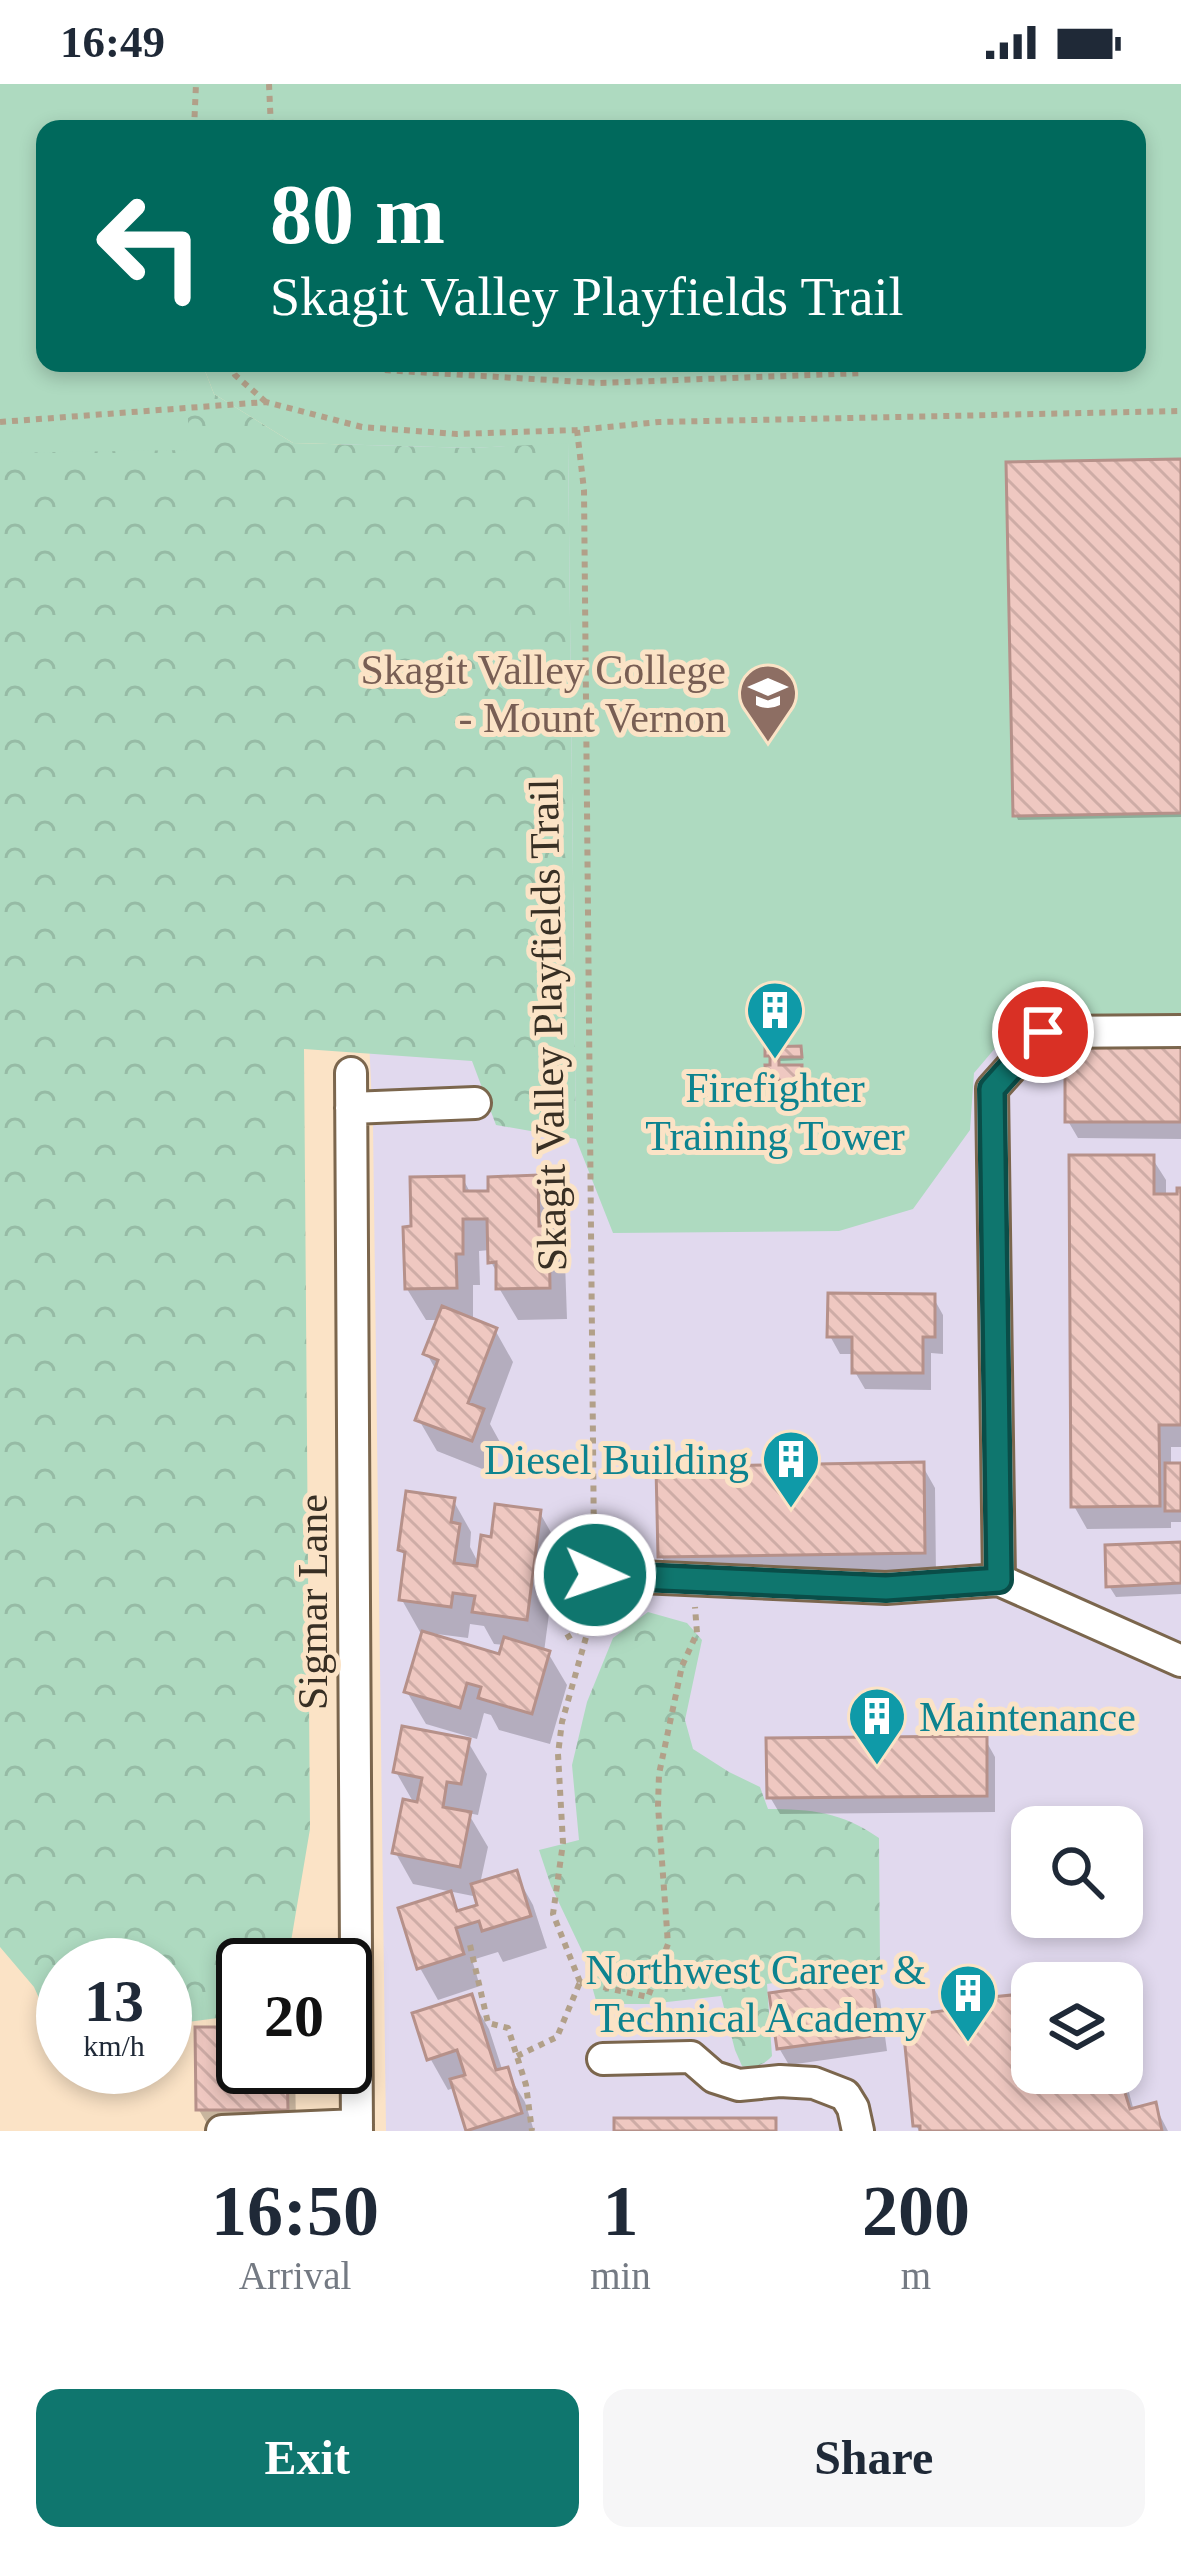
<!DOCTYPE html>
<html lang="en">
<head>
<meta charset="utf-8">
<style>
  :root { --surface:#fff; --page:#f6f6f7; --text:#1f2937; --muted:#747a83; --accent:#0f766e }
  body { margin:0; font-family:Georgia,serif; background:var(--page); color:var(--text); height:100vh; display:flex; flex-direction:column; font-size:45px; white-space:nowrap }
  * { box-sizing:border-box; margin:0 }
  p { font-size:39px; color:var(--muted) }
  .icon { flex:none; width:66px; height:66px; fill:none; stroke:currentColor; stroke-width:2; stroke-linecap:round; stroke-linejoin:round }
  .map { position:relative; height:2047px; overflow:hidden }
  .side { display:flex; flex-direction:column; background:var(--surface); flex:1 }
  .side>* { flex:none }
  .banner { position:absolute; left:36px; top:36px; width:1110px; height:252px; border-radius:24px; box-shadow:0 6px 18px #0003; background:#00695c; color:#fff; overflow:hidden }
  .buttons { position:absolute; left:1011px; top:1722px; display:grid; gap:24px }
  .buttons a { display:grid; place-items:center; width:132px; height:132px; border-radius:24px; background:var(--surface); box-shadow:0 6px 18px #0003; font-size:60px }
  .speed { position:absolute; left:36px; top:1854px; display:flex; gap:24px; font-size:60px; font-weight:700; text-align:center }
  .speed>* { display:grid; place-content:center; width:156px; height:156px; border-radius:50%; background:var(--surface); box-shadow:0 6px 18px #0003; line-height:1 }
  .speed small { font-size:30px; font-weight:400 }
  .speed .limit { border:6px solid #111; border-radius:18px; background:#fff; color:#111 }
  .pin { position:absolute; display:grid; place-items:center; width:102px; height:102px; color:#fff; margin:-51px; border:6px solid #fff; border-radius:50%; box-shadow:0 3px 12px #0007 }
  .me { position:absolute; width:132px; margin:-66px; rotate:93deg; stroke-linejoin:round; filter:drop-shadow(0 0 9px #0008) }
  .turn { display:flex; align-items:center; gap:42px; height:252px; padding:0 36px; font-size:54px }
  .turn .icon { width:156px; height:156px; stroke-width:2.5 }
  .turn b { display:block; font-size:84px; line-height:102px }
  .eta { display:flex; justify-content:space-evenly; align-items:center; height:204px; text-align:center }
  .eta b { font-size:72px; font-weight:800; line-height:84px }
  .cta { display:flex; gap:24px; margin-top:auto; padding:24px 36px }
  .cta a { flex:1; height:138px; border-radius:24px; background:var(--accent); color:#fff; font-size:48px; font-weight:800; line-height:138px; text-align:center }
  .cta a+a { background:var(--page); color:var(--text) }
  .status { display:flex; justify-content:space-between; align-items:center; height:84px; padding:0 60px; background:var(--surface); direction:ltr }
  .status svg { height:33px; fill:currentColor }
  .map>svg:first-child { display:block }
  .education { fill:#e1d9ee; fill-rule:evenodd }
  .forest { fill:url(#forest-crowns) }
  .park { fill:#aedac0 }
  .shadow { fill:#0003; fill-rule:evenodd }
  .building { fill:url(#building-back-hatch); stroke:#b6918a; stroke-width:3 }
  .lines { fill:none; stroke-linecap:round; stroke-linejoin:round }
  .minor-casing { stroke:#7b664d; stroke-width:36 }
  .path { stroke:#b2a089; stroke-width:6; stroke-dasharray:6 6; stroke-linecap:butt }
  .minor { stroke:#fff; stroke-width:30 }
  .route-casing { stroke:#0a4d48; stroke-width:30 }
  .route { stroke:#0f766e; stroke-width:21 }
  .labels { text-anchor:middle; stroke-width:10; stroke-linejoin:round; paint-order:stroke }
  .education-label { font-size:42px; fill:#785e54; stroke:#fbe3c6; text-anchor:end }
  .street-label { font-size:42px; fill:#382f24; stroke:#fbe3c6 }
  .culture-label { font-size:42px; fill:#0d838f; stroke:#fbe3c6; text-anchor:end }
</style>
</head>
<body>
<div class="status"><b>16:49</b><svg viewBox="0 0 49 12"><path d="M0 12V9h3v3zM5 12V6h3v6zM10 12V3h3v9zM15 12V0h3v12zM26 1h20v11H26zM47 4h2v5h-2z"/></svg></div>
<div class="map">
<svg width="1181" height="2047" viewBox="0 0 1181 2047">
  <defs>
    <pattern id="forest-crowns" width="20" height="18" patternUnits="userSpaceOnUse" patternTransform="scale(3)"><rect width="20" height="18" fill="#aedac0"/><path d="M2 6a3 3 0 1 1 6 0M12 15a3 3 0 1 1 6 0" fill="none" stroke="#96bba5"/></pattern>
    <pattern id="building-back-hatch" width="6" height="6" patternUnits="userSpaceOnUse" patternTransform="scale(3)"><rect width="6" height="6" fill="#efc8c1"/><path d="M-1 5l2 2M0 0l6 6M5-1l2 2" fill="none" stroke="#ceaca6"/></pattern>
  </defs>
  <rect width="100%" height="100%" fill="#fbe3c6"/>
  <path class="education" d="M 1181,0 L 1181,2047 L 386,2047 L 373,1041 L 337,279 L 1137,279 L 1137,45 ZM 1032,1743 L 1122,1743 L 1122,1833 L 1032,1833 ZM 1032,1899 L 1122,1899 L 1122,1989 L 1032,1989 Z"/>
  <path class="forest" d="M 0,0 L 45,45 L 45,279 L 202,279 L 214,310 L 293,359 L 473,364 L 568,358 L 576,1055 L 496,1041 L 472,977 L 304,965 L 310,1745 L 287,1881 L 243,1881 L 243,1918 L 218,1934 L 165,1941 L 165,1881 L 63,1881 L 63,1956 L 58,1956 L 34,1903 L 0,1863 Z
    M 648,1528 L 687,1539 L 702,1556 L 685,1636 L 693,1665 L 729,1688 L 760,1703 L 768,1725 C 811,1725 842,1728 879,1754 L 880,1882 L 767,1900 L 772,1972 C 764,1981 754,1985 742,1982 L 735,1966 L 721,1912 L 649,1920 L 597,1920 L 582,1867 L 551,1802 L 539,1766 L 579,1756 L 572,1681 L 587,1618 L 613,1554 Z"/>
  <path class="park" d="M 0,0 L 1181,0 L 1181,934 L 1019,936 L 974,989 L 970,1046 L 913,1125 L 839,1147 L 613,1149 L 576,1055 L 568,359 L 473,364 L 293,359 L 214,310 L 202,279 L 1137,279 L 1137,45 L 45,45 L 45,279 L 188,279 L 188,366 L 0,369 Z"/>
  <path class="shadow" d="M 1181,378 L 1181,733 L 1018,736 L 1016,731 Z
    M 1181,961 L 1181,1055 L 1078,1054 L 1068,1037 Z
    M 800,965 L 803,976 L 780,977 L 780,984 L 800,984 L 803,1000 L 771,1000 L 769,996 L 773,984 L 768,972 Z
    M 1152,1074 L 1166,1096 L 1166,1113 L 1180,1113 L 1181,1107 L 1181,1363 L 1171,1363 L 1171,1382 L 1181,1382 L 1181,1438 L 1171,1438 L 1171,1444 L 1087,1445 L 1074,1422 Z
    M 537,1094 L 555,1126 L 555,1160 L 565,1177 L 567,1235 L 518,1236 L 499,1204 L 499,1192 L 491,1178 L 490,1166 L 479,1167 L 480,1201 L 473,1201 L 473,1238 L 495,1246 L 513,1278 L 490,1340 L 501,1360 L 490,1388 L 437,1367 L 419,1336 L 437,1288 L 427,1270 L 440,1236 L 426,1236 L 407,1205 L 414,1145 L 463,1095 L 471,1110 L 491,1110 Z
    M 933,1213 L 943,1231 L 943,1270 L 931,1269 L 931,1306 L 865,1305 L 855,1288 L 855,1270 L 840,1270 L 830,1252 Z
    M 922,1381 L 935,1404 L 936,1491 L 674,1495 L 661,1472 Z
    M 453,1416 L 471,1448 L 470,1463 L 480,1482 L 493,1456 L 540,1429 L 558,1461 L 544,1568 L 548,1569 L 567,1601 L 550,1660 L 499,1646 L 491,1631 L 484,1629 L 477,1655 L 426,1640 L 407,1608 L 425,1548 L 420,1548 L 402,1516 L 407,1477 L 401,1466 ZM 470,1540 L 484,1542 L 494,1560 L 505,1561 L 501,1574 L 428,1552 L 429,1549 L 468,1554 Z
    M 1181,1461 L 1181,1510 L 1116,1513 L 1109,1502 Z
    M 985,1655 L 995,1673 L 995,1728 L 780,1730 L 770,1713 Z
    M 468,1658 L 487,1690 L 478,1731 L 468,1729 L 488,1763 L 480,1800 L 515,1789 L 533,1821 L 547,1864 L 503,1878 L 498,1868 L 472,1876 L 480,1902 L 438,1916 L 420,1884 L 401,1826 L 450,1811 L 460,1829 L 481,1823 L 478,1813 L 413,1800 L 395,1768 L 415,1721 L 396,1688 Z
    M 870,1898 L 880,1915 L 887,1967 L 789,1981 L 779,1964 Z
    M 1032,1912 L 1032,1989 L 1122,1989 L 1122,1983 L 1134,2027 L 1155,2022 L 1168,2047 L 919,2047 L 916,2041 L 984,1924 Z
    M 471,1914 L 489,1945 L 503,1988 L 506,1987 L 525,2018 L 534,2047 L 470,2047 L 456,2003 L 448,2006 L 430,1974 Z
    M 243,1946 L 243,1983 L 295,1983 L 296,2042 L 209,2043 L 199,2026 Z"/>
  <path class="building" d="M 1181,375 L 1181,729 L 1013,732 L 1006,378 Z
    M 1065,958 L 1181,958 L 1181,1038 L 1065,1038 Z
    M 801,962 L 802,973 L 779,973 L 779,981 L 802,981 L 802,996 L 766,997 L 765,981 L 770,981 L 770,972 L 765,972 L 765,963 Z
    M 1069,1071 L 1154,1071 L 1154,1110 L 1177,1110 L 1177,1104 L 1181,1104 L 1181,1341 L 1159,1341 L 1160,1422 L 1071,1423 Z
    M 538,1091 L 539,1142 L 549,1142 L 550,1204 L 496,1205 L 496,1178 L 488,1179 L 487,1135 L 463,1135 L 463,1170 L 456,1170 L 457,1204 L 405,1205 L 403,1143 L 411,1142 L 410,1093 L 464,1092 L 464,1107 L 488,1107 L 488,1093 Z
    M 828,1209 L 935,1210 L 935,1253 L 923,1253 L 923,1289 L 852,1289 L 852,1253 L 827,1253 Z
    M 442,1222 L 497,1244 L 468,1319 L 484,1325 L 472,1357 L 415,1336 L 438,1276 L 423,1270 Z
    M 924,1378 L 925,1469 L 658,1473 L 656,1383 Z
    M 1165,1379 L 1181,1379 L 1181,1427 L 1165,1427 Z
    M 406,1407 L 455,1414 L 451,1438 L 460,1440 L 454,1479 L 477,1482 L 481,1451 L 491,1453 L 495,1420 L 541,1426 L 527,1536 L 472,1528 L 475,1512 L 453,1509 L 451,1523 L 399,1516 L 405,1468 L 398,1466 Z
    M 1181,1458 L 1181,1499 L 1106,1503 L 1105,1461 Z
    M 422,1547 L 499,1570 L 504,1553 L 550,1567 L 532,1630 L 478,1614 L 481,1603 L 467,1599 L 460,1624 L 404,1608 Z
    M 402,1642 L 470,1655 L 461,1700 L 447,1698 L 443,1723 L 471,1728 L 460,1783 L 392,1769 L 403,1715 L 417,1718 L 422,1694 L 393,1688 Z
    M 987,1652 L 987,1712 L 767,1714 L 766,1654 Z
    M 517,1786 L 531,1832 L 482,1847 L 479,1837 L 456,1844 L 464,1870 L 417,1885 L 398,1824 L 451,1807 L 457,1827 L 477,1821 L 471,1800 Z
    M 872,1894 L 879,1951 L 777,1965 L 769,1909 Z
    M 1032,1909 L 1032,1989 L 1119,1989 L 1130,2025 L 1156,2018 L 1162,2047 L 920,2047 L 920,2042 L 913,2042 L 902,1932 L 981,1922 L 981,1914 Z
    M 472,1910 L 496,1986 L 508,1983 L 522,2029 L 466,2047 L 450,1995 L 465,1991 L 457,1966 L 427,1976 L 412,1929 Z
    M 195,1943 L 243,1943 L 243,1983 L 287,1983 L 288,2026 L 196,2026 Z
    M 614,2034 L 776,2034 L 776,2047 L 614,2047 Z"/>
  <g class="lines">
    <g class="minor-casing">
      <path id="minor" d="M 351,989 L 357,2047
        M 351,1024 L 475,1019
        M 595,1491 L 886,1504 L 999,1496 L 1181,1577
        M 999,1496 L 992,1005 L 1043,948 L 1181,947
        M 603,1975 L 691,1973 L 714,1993 L 739,2001 L 780,1997 L 814,1999 L 845,2011 L 853,2024 L 858,2047
        M 222,2047 L 357,2041"/>
    </g>
    <path class="path" d="M 269,0 L 271,45
      M 194,45 L 196,0
      M 229,279 L 235,291 L 266,318
      M 362,279 L 383,286 L 599,299 L 863,289
      M 0,338 L 266,318 L 362,343 L 457,350 L 577,346 L 659,338 L 1181,327
      M 577,346 L 584,406 L 594,1463
      M 566,1554 L 618,1524
      M 470,1861 L 488,1939 L 508,1944 L 526,2001 L 532,2047
      M 580,1898 L 553,1830 L 563,1759 L 558,1670 L 562,1638 L 596,1518
      M 580,1898 L 648,1913 L 668,1860 L 658,1722 L 659,1690 L 682,1582 L 697,1549 L 695,1523
      M 517,1972 L 557,1953 L 580,1898"/>
    <use href="#minor" class="minor"/>
  </g>
  <g class="lines">
    <g class="route-casing">
      <path id="route" d="M 595,1491 L 886,1504 L 999,1496 L 992,1005 L 1043,948"/>
    </g>
    <use href="#route" class="route"/>
  </g>
  <defs>
    <g id="university-pin" transform="scale(3)"><path d="M0 17L-7.5 6A9.5 9.5 0 1 1 7.5 6Z" fill="#8d6e63" stroke="#fbe3c6"/><path d="M0-5L7-2L0 1L-7-2ZM-4 1L0 2.5L4 1V4Q0 6-4 4Z" fill="#fff"/></g>
    <g id="building-pin" transform="scale(3)"><path d="M0 17L-7.5 6A9.5 9.5 0 1 1 7.5 6Z" fill="#0f9aa8" stroke="#fbe3c6"/><path d="M-4-6H4V6H1V3H-1V6H-4ZM-2.5-4.3h1.7v1.8h-1.7ZM.8-4.3h1.7v1.8H.8ZM-2.5-1h1.7V.8h-1.7ZM.8-1h1.7V.8H.8Z" fill="#fff"/></g>
  </defs>
  <g fill-rule="evenodd">
    <use href="#university-pin" x="768" y="609"/>
    <use href="#building-pin" x="775" y="926"/>
    <use href="#building-pin" x="791" y="1375"/>
    <use href="#building-pin" x="877" y="1632"/>
    <use href="#building-pin" x="968" y="1909"/>
  </g>
  <g class="labels">
    <g class="education-label">
      <text x="726" y="600">Skagit Valley College<tspan x="726" dy="48">- Mount Vernon</tspan></text>
    </g>
    <g class="street-label">
      <text transform="translate(547 941) rotate(-91)" y="15">Skagit Valley Playfields Trail</text>
      <text transform="translate(312 1518) rotate(-90)" y="15">Sigmar Lane</text>
    </g>
    <g class="culture-label">
      <text x="775" y="1018" text-anchor="middle">Firefighter<tspan x="775" dy="48">Training Tower</tspan></text>
      <text x="749" y="1390">Diesel Building</text>
      <text x="919" y="1647" text-anchor="start">Maintenance</text>
      <text x="926" y="1900">Northwest Career &amp;<tspan x="926" dy="48">Technical Academy</tspan></text>
    </g>
  </g>
</svg>
<div class="buttons">
<a><svg class="icon" aria-label="search" viewBox="0 0 24 24"><circle cx="10" cy="10" r="6"/><path d="M15 15l6 6"/></svg></a>
<a><svg class="icon" aria-label="layers" viewBox="0 0 24 24"><path d="M12 4l9 5-9 5-9-5zM3 14l9 5 9-5"/></svg></a>
</div>
<div class="speed"><div>13<small>km/h</small></div><div class="limit">20</div></div>
<div class="pin" style="left:1043px;top:948px;background:#d93025"><svg class="icon" aria-label="arrive" viewBox="0 0 24 24"><path d="M6 21V4h12l-3 4 3 4H6"/></svg></div>
<svg class="me" style="left:595px;top:1491px" viewBox="-20 -20 40 40"><circle r="17" fill="#0f766e" stroke="#fff" stroke-width="3"/><path d="M0-11L8 9 0 5-8 9z" fill="#fff"/></svg>
<div class="banner">
<div class="turn"><svg class="icon" aria-label="left" viewBox="0 0 24 24"><path d="M17 20v-9H6M10 6l-5 5 5 5"/></svg><div><b>80 m</b>Skagit Valley Playfields Trail</div></div>
</div>
</div>
<section class="side">
<div class="eta">
<div><b>16:50</b><p>Arrival</p></div>
<div><b>1</b><p>min</p></div>
<div><b>200</b><p>m</p></div>
</div>
<div class="cta"><a>Exit</a><a>Share</a></div>
</section>
</body>
</html>
